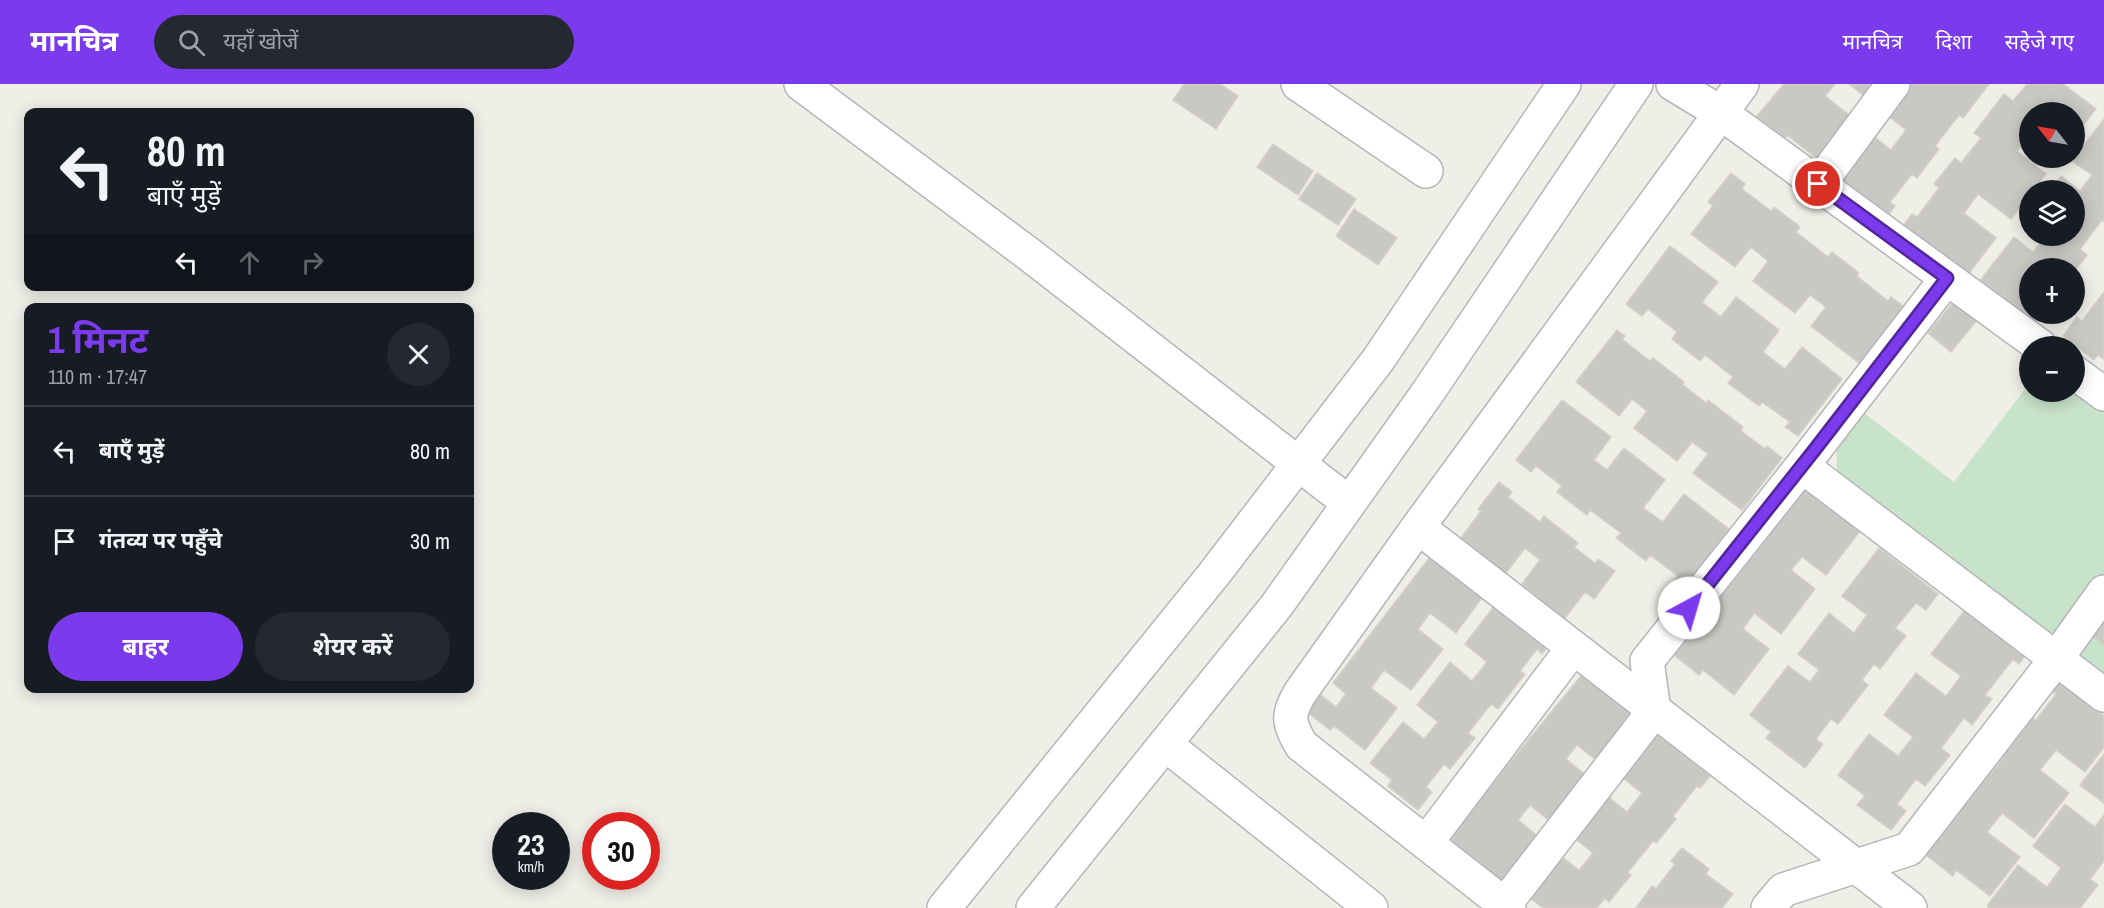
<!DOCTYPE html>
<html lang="hi">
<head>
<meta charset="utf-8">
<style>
  :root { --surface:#171b24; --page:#242831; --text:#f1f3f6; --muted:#9ea1a6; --line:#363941; --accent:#7c3aed }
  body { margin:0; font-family:"Archivo Narrow","Noto Sans Devanagari",sans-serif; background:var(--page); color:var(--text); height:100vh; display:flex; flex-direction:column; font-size:22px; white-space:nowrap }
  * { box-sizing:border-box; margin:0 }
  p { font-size:20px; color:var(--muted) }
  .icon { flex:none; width:33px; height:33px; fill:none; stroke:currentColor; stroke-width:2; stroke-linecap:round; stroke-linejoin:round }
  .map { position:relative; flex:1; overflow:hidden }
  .side { position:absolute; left:24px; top:219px; width:450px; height:390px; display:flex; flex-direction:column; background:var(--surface); border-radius:12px; box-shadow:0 3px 15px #0003 }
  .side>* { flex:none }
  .guide { position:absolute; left:24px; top:24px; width:450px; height:183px; border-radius:12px; box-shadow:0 3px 15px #0003; background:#171b24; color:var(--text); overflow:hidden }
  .needle { width:39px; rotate:301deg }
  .controls { position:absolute; left:2019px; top:18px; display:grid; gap:12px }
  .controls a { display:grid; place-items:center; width:66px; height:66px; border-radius:50%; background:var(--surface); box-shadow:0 3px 15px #0003; font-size:30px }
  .speed { position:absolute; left:492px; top:728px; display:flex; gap:12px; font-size:30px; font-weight:700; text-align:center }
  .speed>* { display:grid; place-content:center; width:78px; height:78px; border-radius:50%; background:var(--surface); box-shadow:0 3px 15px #0003; line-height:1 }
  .speed small { font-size:15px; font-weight:400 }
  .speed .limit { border:9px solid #d22; background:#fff; color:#111 }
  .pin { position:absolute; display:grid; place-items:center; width:51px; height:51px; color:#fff; margin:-26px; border:3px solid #fff; border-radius:50%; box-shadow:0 2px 6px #0007 }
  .me { position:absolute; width:66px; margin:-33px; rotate:39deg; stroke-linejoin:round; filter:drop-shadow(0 0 4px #0008) }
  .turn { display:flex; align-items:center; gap:21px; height:126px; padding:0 24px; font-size:27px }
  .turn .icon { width:78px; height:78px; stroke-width:2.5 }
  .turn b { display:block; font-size:42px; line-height:51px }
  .lanes { display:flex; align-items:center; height:57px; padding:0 24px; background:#0003; justify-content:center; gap:30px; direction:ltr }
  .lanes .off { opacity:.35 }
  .round { display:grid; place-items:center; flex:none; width:63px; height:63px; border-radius:32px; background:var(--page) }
  .summary { display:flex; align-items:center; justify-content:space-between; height:102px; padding:0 24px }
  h1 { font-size:36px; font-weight:700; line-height:45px; color:var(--accent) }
  .action { display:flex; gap:12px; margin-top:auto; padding:12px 24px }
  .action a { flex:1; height:69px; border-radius:36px; background:var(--accent); color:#fff; font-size:24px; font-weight:700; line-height:69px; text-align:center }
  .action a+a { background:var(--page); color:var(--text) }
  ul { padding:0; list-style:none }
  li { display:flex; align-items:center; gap:18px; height:90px; padding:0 24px; border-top:2px solid var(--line) }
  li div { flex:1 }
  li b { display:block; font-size:22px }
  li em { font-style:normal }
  header { display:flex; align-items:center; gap:36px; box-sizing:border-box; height:84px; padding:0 30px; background:var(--accent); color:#fff }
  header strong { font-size:28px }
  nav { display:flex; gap:33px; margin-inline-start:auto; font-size:21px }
  .search { width:420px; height:54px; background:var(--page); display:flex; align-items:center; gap:15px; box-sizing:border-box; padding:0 21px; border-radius:33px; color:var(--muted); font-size:22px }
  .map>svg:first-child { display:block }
  .green { fill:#c7e3c9 }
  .building { fill:#cac8c4; stroke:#d3d0c6; stroke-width:1.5 }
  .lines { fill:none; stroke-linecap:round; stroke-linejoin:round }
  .minor-casing { stroke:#b4b6ba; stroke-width:36 }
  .minor { stroke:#fff; stroke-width:33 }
  .route-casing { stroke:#51269a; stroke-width:15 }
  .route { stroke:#7c3aed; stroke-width:10 }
</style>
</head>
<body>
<header>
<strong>मानचित्र</strong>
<div class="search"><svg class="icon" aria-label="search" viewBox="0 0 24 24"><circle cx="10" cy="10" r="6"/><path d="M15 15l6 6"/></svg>यहाँ खोजें</div>
<nav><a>मानचित्र</a><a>दिशा</a><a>सहेजे गए</a></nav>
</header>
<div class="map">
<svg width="2104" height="824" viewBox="0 0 2104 824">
  <rect width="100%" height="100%" fill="#efeee7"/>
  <path class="green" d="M 2029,300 L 2030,308 L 2074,308 L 2104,316 L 2104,591 L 1851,402 L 1837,387 L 1836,348 L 1855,322 L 1954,398 Z"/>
  <path class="building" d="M 1184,0 L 1220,0 L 1238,12 L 1216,45 L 1173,16 Z
    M 1784,0 L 1835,0 L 1825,12 L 1853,34 L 1820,77 L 1787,51 L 1785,54 L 1757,32 Z
    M 1849,0 L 1879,0 L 1868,15 Z
    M 1905,0 L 1989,0 L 1963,34 L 1959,31 L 1935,62 L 1939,65 L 1917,94 L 1912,90 L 1890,118 L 1895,122 L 1885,135 L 1856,113 L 1859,109 L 1836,90 L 1868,48 L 1891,66 L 1906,46 L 1883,28 Z
    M 2027,0 L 2063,0 L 2096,25 L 2074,52 L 2074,28 L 2030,28 L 2030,51 L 2017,67 L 2046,90 L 2033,106 L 2030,106 L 2030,111 L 2011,135 L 1978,110 L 1964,129 L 1996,154 L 1966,193 L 1898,149 L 1912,130 L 1917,133 L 1939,104 L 1934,100 L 1955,74 L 1961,79 L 1981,54 L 1974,49 L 2004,10 L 2013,17 Z
    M 2104,35 L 2104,138 L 2102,136 L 2080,165 L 2087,171 L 2074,188 L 2074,184 L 2030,184 L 2030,230 L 2043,230 L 2026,250 L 1979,198 L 2014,153 L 2033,168 L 2045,153 L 2044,152 L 2074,152 L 2074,106 L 2050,106 L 2061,92 L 2080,107 L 2092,91 L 2072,77 Z
    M 1273,60 L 1313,87 L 1298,111 L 1257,83 Z
    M 1317,89 L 1356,115 L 1338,141 L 1299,115 Z
    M 1731,89 L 1745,100 L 1742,105 L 1771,127 L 1774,123 L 1800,143 L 1796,148 L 1828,173 L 1832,168 L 1859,189 L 1857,192 L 1888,217 L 1891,213 L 1907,225 L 1863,282 L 1811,242 L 1826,223 L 1810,211 L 1795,229 L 1753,197 L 1768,177 L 1751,163 L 1735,183 L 1691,150 L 1713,122 L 1708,118 Z
    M 1354,125 L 1397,154 L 1378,181 L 1336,152 Z
    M 1670,162 L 1718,198 L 1702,218 L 1721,233 L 1736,213 L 1779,246 L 1763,268 L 1785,285 L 1802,263 L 1842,295 L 1798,352 L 1785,343 L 1790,338 L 1762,318 L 1759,322 L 1728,299 L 1733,293 L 1705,271 L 1700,277 L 1672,255 L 1677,248 L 1648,225 L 1642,232 L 1626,220 Z
    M 2104,208 L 2104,275 L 2098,271 L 2094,276 L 2063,252 L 2077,233 L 2082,237 Z
    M 1958,213 L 1981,231 L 1951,268 L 1928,249 Z
    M 1617,246 L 1625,252 L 1622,255 L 1650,277 L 1653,274 L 1684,298 L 1682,300 L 1706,319 L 1708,316 L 1743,343 L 1741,347 L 1765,365 L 1767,362 L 1782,374 L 1742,426 L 1693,389 L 1708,370 L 1692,358 L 1677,377 L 1634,344 L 1647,327 L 1632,315 L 1619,332 L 1576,298 Z
    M 1562,316 L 1611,353 L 1594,376 L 1607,386 L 1624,364 L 1665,396 L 1643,424 L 1663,438 L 1684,410 L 1730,446 L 1684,506 L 1673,498 L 1678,492 L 1650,471 L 1646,477 L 1616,454 L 1621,449 L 1590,426 L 1587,431 L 1557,408 L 1562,402 L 1536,382 L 1531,388 L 1516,376 Z
    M 1803,394 L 1865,441 L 1826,491 L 1802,473 L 1791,486 L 1815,505 L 1781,550 L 1754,529 L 1743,545 L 1769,565 L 1734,611 L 1703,586 L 1699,591 L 1669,567 L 1686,546 L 1691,550 L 1707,528 L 1702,524 Z
    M 1499,398 L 1512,408 L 1508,413 L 1540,438 L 1544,432 L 1578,459 L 1574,463 L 1595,479 L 1598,475 L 1615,487 L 1594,515 L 1585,508 L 1565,534 L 1522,500 L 1540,476 L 1525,464 L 1506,489 L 1461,454 L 1481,427 L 1478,425 Z
    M 1879,464 L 1938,510 L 1926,526 L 1916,519 L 1895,544 L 1906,552 L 1880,585 L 1874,580 L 1862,596 L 1868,601 L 1838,640 L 1831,635 L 1816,655 L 1823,660 L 1805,684 L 1766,654 L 1771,648 L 1750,631 L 1788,582 L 1810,598 L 1819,586 L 1798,570 L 1829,529 L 1854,549 L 1867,531 L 1842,512 Z
    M 1433,469 L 1485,510 L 1456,549 L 1430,529 L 1418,545 L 1443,565 L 1411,606 L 1384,586 L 1371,604 L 1397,624 L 1365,666 L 1334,642 L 1330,646 L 1303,625 L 1317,608 L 1336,623 L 1346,610 L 1333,599 Z
    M 1499,516 L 1551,558 L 1542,570 L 1537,565 L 1520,587 L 1525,590 L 1498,625 L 1491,620 L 1468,649 L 1475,654 L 1450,685 L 1444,680 L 1426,703 L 1432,708 L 1418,726 L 1388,702 L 1392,696 L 1370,679 L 1403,638 L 1424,655 L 1438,638 L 1417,621 L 1450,578 L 1472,597 L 1487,578 L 1465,560 Z
    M 1971,518 L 2031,564 L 2019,580 L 2013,575 L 1985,611 L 1992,615 L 1972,641 L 1964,634 L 1941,664 L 1950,671 L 1925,702 L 1916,695 L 1897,720 L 1906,727 L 1891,746 L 1857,721 L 1865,712 L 1838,691 L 1869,650 L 1898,672 L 1913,653 L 1884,631 L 1916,589 L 1946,612 L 1961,592 L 1931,570 Z
    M 2104,531 L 2104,561 L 2086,547 Z
    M 1585,587 L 1640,632 L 1601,680 L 1577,661 L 1566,675 L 1589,694 L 1552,739 L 1530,721 L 1518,736 L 1540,754 L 1502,800 L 1447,755 Z
    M 2054,594 L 2104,632 L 2104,663 L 2085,688 L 2056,666 L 2040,686 L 2069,709 L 2034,754 L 2002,729 L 1987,748 L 2020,773 L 1990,812 L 1956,786 L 1953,792 L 1921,767 L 1936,748 L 1940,752 L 1962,723 L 1958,720 L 1978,693 L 1984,698 L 2004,673 L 1998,668 L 2028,629 L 2036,636 L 2056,610 L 2047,604 Z
    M 1654,647 L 1710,692 L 1700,704 L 1697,702 L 1673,732 L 1676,735 L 1656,759 L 1653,757 L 1628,788 L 1631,791 L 1609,818 L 1605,814 L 1597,824 L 1543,824 L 1525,810 L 1557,769 L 1579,786 L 1593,769 L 1571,751 L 1605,710 L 1627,728 L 1642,709 L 1619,691 Z
    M 2104,670 L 2104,719 L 2080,701 Z
    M 2065,720 L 2095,743 L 2104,731 L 2104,777 L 2090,795 L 2098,801 L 2080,824 L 1989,824 L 1987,822 L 2018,781 L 2047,803 L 2061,784 L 2033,762 Z
    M 1682,764 L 1709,785 L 1706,790 L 1733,810 L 1722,824 L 1636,824 L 1652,802 L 1656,805 L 1675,780 L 1671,777 Z"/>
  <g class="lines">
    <g class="minor-casing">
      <path id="minor" d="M 801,0 L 1030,171 L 1349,419
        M 1298,0 L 1426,87
        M 1673,0 L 1721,29 L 2040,262
        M 1819,100 L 1893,0
        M 2074,288 L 2104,310
        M 1802,382 L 2104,611
        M 1418,443 L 1910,824
        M 1165,660 L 1371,824
        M 1426,759 L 1573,564
        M 1505,820 L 1654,627 L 1647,577 L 1802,382 L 1947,194
        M 944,824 L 1214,490 L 1378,276 L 1564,0
        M 1033,824 L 1277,521 L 1426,311 L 1636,0
        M 1509,824 L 1301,661 C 1288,637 1287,632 1300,609 L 1418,443 L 1742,0
        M 1768,824 L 1783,806 L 1909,765 L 2056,575 L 2104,508"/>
    </g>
    <use href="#minor" class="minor"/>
  </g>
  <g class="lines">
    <g class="route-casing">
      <path id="route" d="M 1689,524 L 1816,364 L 1947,194 L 1818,100"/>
    </g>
    <use href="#route" class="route"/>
  </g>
</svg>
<div class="controls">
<a><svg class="needle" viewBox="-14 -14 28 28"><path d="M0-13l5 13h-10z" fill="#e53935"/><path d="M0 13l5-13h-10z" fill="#9ea1a6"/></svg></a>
<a><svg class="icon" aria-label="layers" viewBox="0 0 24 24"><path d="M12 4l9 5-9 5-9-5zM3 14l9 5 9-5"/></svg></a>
<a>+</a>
<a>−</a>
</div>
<div class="speed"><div>23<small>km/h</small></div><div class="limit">30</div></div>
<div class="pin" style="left:1818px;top:100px;background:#d93025"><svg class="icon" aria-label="arrive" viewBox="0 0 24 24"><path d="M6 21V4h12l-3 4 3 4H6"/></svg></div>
<svg class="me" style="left:1689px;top:524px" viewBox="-20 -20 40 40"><circle r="19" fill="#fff"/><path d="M0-13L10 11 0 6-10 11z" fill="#7c3aed"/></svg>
<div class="guide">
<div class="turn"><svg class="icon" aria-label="left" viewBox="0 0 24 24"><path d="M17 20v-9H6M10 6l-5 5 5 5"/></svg><div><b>80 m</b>बाएँ मुड़ें</div></div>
<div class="lanes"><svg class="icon" aria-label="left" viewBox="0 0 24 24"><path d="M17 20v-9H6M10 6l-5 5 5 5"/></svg><svg class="icon off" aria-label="ahead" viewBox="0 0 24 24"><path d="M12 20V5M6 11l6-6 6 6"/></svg><svg class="icon off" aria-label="right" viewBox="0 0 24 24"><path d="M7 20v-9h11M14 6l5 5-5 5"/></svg></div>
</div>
<section class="side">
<div class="summary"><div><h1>1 मिनट</h1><p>110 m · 17:47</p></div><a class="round"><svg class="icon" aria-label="close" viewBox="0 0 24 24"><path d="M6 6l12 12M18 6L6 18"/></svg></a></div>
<ul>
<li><svg class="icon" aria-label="left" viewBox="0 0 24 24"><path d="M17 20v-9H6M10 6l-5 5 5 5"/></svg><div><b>बाएँ मुड़ें</b></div><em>80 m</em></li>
<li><svg class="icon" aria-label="arrive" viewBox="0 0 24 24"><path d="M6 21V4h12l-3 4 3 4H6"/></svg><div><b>गंतव्य पर पहुँचे</b></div><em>30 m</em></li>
</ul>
<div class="action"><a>बाहर</a><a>शेयर करें</a></div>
</section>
</div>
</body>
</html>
